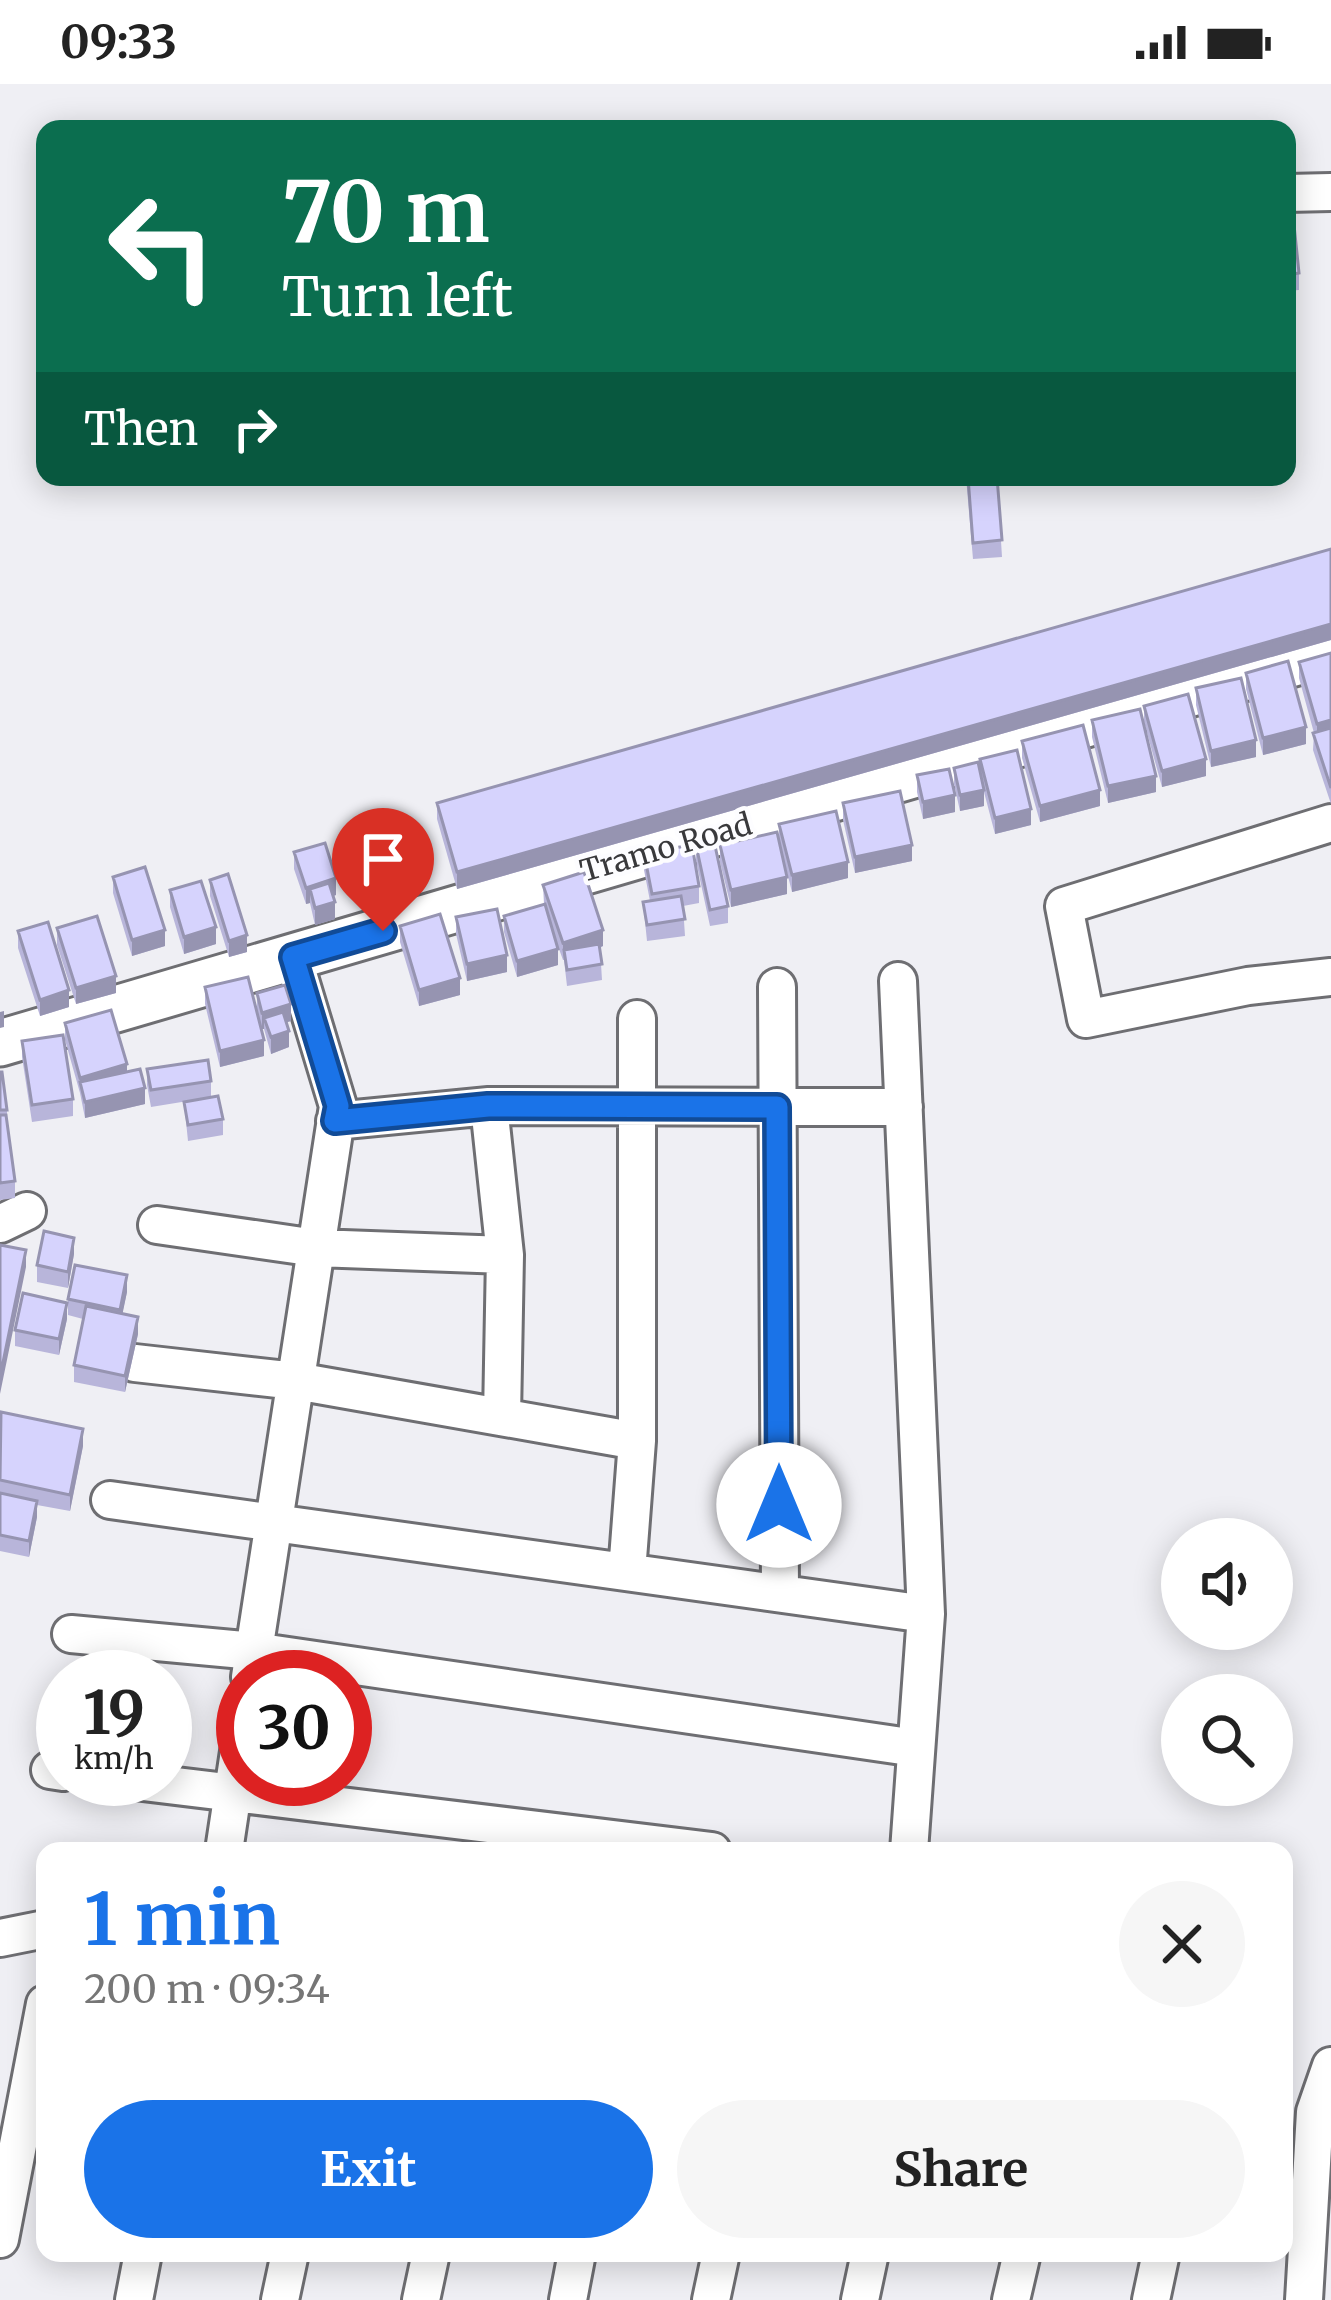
<!DOCTYPE html>
<html lang="en">
<head>
<meta charset="utf-8">
<style>
  :root { --surface:#fff; --page:#f6f6f6; --text:#222; --muted:#767676; --accent:#1a73e8 }
  body { margin:0; font-family:Merriweather,serif; background:var(--page); color:var(--text); height:100vh; display:flex; flex-direction:column; font-size:45px; white-space:nowrap }
  * { box-sizing:border-box; margin:0 }
  p { font-size:39px; color:var(--muted) }
  .icon { flex:none; width:66px; height:66px; fill:none; stroke:currentColor; stroke-width:2; stroke-linecap:round; stroke-linejoin:round }
  .map { position:relative; flex:1; overflow:hidden }
  .side { position:absolute; left:36px; top:1758px; width:1257px; height:420px; display:flex; flex-direction:column; background:var(--surface); border-radius:24px; box-shadow:0 6px 30px #0003 }
  .side>* { flex:none }
  .guide { position:absolute; left:36px; top:36px; width:1260px; height:366px; border-radius:24px; box-shadow:0 6px 30px #0003; background:#0b6e4f; color:#fff; overflow:hidden }
  .buttons { position:absolute; left:1161px; top:1434px; display:grid; gap:24px }
  .buttons a { display:grid; place-items:center; width:132px; height:132px; border-radius:50%; background:var(--surface); box-shadow:0 6px 30px #0003; font-size:60px }
  .speed { position:absolute; left:36px; top:1566px; display:flex; gap:24px; font-size:60px; font-weight:700; text-align:center }
  .speed>* { display:grid; place-content:center; width:156px; height:156px; border-radius:50%; background:var(--surface); box-shadow:0 6px 30px #0003; line-height:1 }
  .speed small { font-size:30px; font-weight:400 }
  .speed .limit { border:18px solid #d22; background:#fff; color:#111 }
  .pin { position:absolute; display:grid; place-items:center; width:102px; height:102px; color:#fff; margin:-123px -51px; border-radius:50% 50% 50% 0; rotate:-45deg; box-shadow:0 0 12px #0007 }
  .pin .icon { rotate:45deg }
  .me { position:absolute; width:132px; margin:-66px; rotate:0deg; stroke-linejoin:round; filter:drop-shadow(0 0 9px #0008) }
  .turn { display:flex; align-items:center; gap:42px; height:252px; padding:0 48px; font-size:54px }
  .turn .icon { width:156px; height:156px; stroke-width:2.5 }
  .turn b { display:block; font-size:84px; line-height:102px }
  .then { display:flex; align-items:center; height:114px; padding:0 48px; background:#0003; gap:24px; font-size:45px }
  .round { display:grid; place-items:center; flex:none; width:126px; height:126px; border-radius:63px; background:var(--page) }
  .overview { display:flex; align-items:center; justify-content:space-between; height:204px; padding:0 48px }
  h1 { font-size:72px; font-weight:700; line-height:90px; color:var(--accent) }
  .button { display:flex; gap:24px; margin-top:auto; padding:24px 48px }
  .button a { flex:1; height:138px; border-radius:72px; background:var(--accent); color:#fff; font-size:48px; font-weight:700; line-height:138px; text-align:center }
  .button a+a { background:var(--page); color:var(--text) }
  .status { display:flex; justify-content:space-between; align-items:center; height:84px; padding:0 60px; background:var(--surface); direction:ltr }
  .status svg { height:33px; fill:currentColor }
  .map>svg:first-child { display:block }
  .lines { fill:none; stroke-linecap:round; stroke-linejoin:round }
  .minor-casing { stroke:#6e6e72; stroke-width:42 }
  .tertiary-casing { stroke:#6e6e72; stroke-width:51 }
  .minor { stroke:#fff; stroke-width:36 }
  .tertiary { stroke:#fff; stroke-width:45 }
  .wall { fill:#b8b5da }
  .shaded-wall { fill:#9694b1 }
  .building { fill:#d6d3fd; stroke:#9694b1; stroke-width:3 }
  .route-casing { stroke:#114b97; stroke-width:30 }
  .route { stroke:#1a73e8; stroke-width:21 }
  .labels { text-anchor:middle; stroke-width:9; stroke-linejoin:round; paint-order:stroke }
  .street-label { font-size:30px; fill:#39393b; stroke:#fdfdff }
</style>
</head>
<body>
<div class="status"><b>09:33</b><svg viewBox="0 0 49 12"><path d="M0 12V9h3v3zM5 12V6h3v6zM10 12V3h3v9zM15 12V0h3v12zM26 1h20v11H26zM47 4h2v5h-2z"/></svg></div>
<div class="map">
<svg width="1331" height="2216" viewBox="0 0 1331 2216">
  <rect width="100%" height="100%" fill="#efeff4"/>
  <g class="lines">
    <g class="minor-casing">
      <path id="minor" d="M 1287,109 L 1331,108
        M 1331,739 L 1064,822 L 1086,935 L 1248,902 L 1331,893
        M 898,897 L 926,1530 L 909,1767
        M 777,903 L 780,1509
        M 489,1022 L 904,1023
        M 0,1140 L 27,1127
        M 157,1141 L 316,1164 L 505,1171 L 489,1022 L 335,1037
        M 135,1279 L 296,1297 L 637,1357 L 637,935
        M 502,1333 L 505,1171
        M 110,1416 L 926,1530
        M 627,1488 L 637,1357
        M 71,1550 L 254,1567 L 916,1664
        M 250,1593 L 338,1022 L 293,873
        M 50,1686 L 63,1688
        M 118,1695 L 712,1767
        M 224,1767 L 243,1641
        M 0,1854 L 45,1845
        M 0,2155 L 45,1920
        M 134,2216 L 143,2169
        M 280,2216 L 290,2169
        M 421,2216 L 431,2169
        M 568,2216 L 577,2169
        M 711,2216 L 721,2169
        M 860,2216 L 870,2169
        M 1011,2216 L 1022,2169
        M 1151,2216 L 1161,2169
        M 1304,2216 L 1315,2028 L 1331,1982"/>
    </g>
    <g class="tertiary-casing">
      <path id="tertiary" d="M 0,959 L 1331,568"/>
    </g>
    <use href="#minor" class="minor"/>
    <use href="#tertiary" class="tertiary"/>
  </g>
  <path class="wall" d="M 1287,102 L 1299,189 L 1299,206 L 1287,207 Z
    M 966,393 L 997,393 L 1002,473 L 973,475 Z
    M 1331,465 L 1331,556 L 457,805 L 437,735 L 437,719 Z
    M 1331,569 L 1331,720 L 1313,666 L 1314,649 L 1299,594 L 1299,578 Z
    M 1246,589 L 1306,660 L 1263,671 L 1246,605 Z
    M 1196,604 L 1256,673 L 1211,683 L 1196,621 Z
    M 1144,622 L 1206,692 L 1162,703 L 1144,638 Z
    M 1092,636 L 1156,708 L 1108,719 L 1092,653 Z
    M 1022,657 L 1100,722 L 1040,738 L 1022,674 Z
    M 980,675 L 1031,741 L 995,750 L 984,708 L 984,722 L 960,727 L 954,700 L 954,684 L 980,689 Z
    M 917,691 L 955,728 L 923,735 L 917,708 Z
    M 843,719 L 912,777 L 855,789 L 843,736 Z
    M 779,740 L 848,794 L 792,808 L 779,757 Z
    M 696,761 L 728,822 L 728,839 L 710,842 L 696,777 Z
    M 720,761 L 787,810 L 731,823 L 720,778 Z
    M 294,768 L 336,811 L 333,812 L 335,835 L 315,841 L 310,819 L 306,820 L 294,785 Z
    M 644,769 L 699,802 L 699,819 L 683,822 L 685,852 L 647,857 L 643,818 L 650,817 L 644,786 Z
    M 113,793 L 165,862 L 132,872 L 113,809 Z
    M 210,796 L 247,868 L 229,873 L 210,812 Z
    M 543,801 L 603,862 L 600,864 L 602,896 L 567,902 L 564,876 L 563,876 L 551,843 L 558,881 L 517,893 L 504,848 L 504,832 L 544,820 Z
    M 170,806 L 216,860 L 184,870 L 170,823 Z
    M 456,833 L 507,888 L 467,897 L 456,850 Z
    M 400,842 L 460,911 L 419,922 L 400,858 Z
    M 57,844 L 116,909 L 76,920 L 57,861 Z
    M 18,847 L 69,923 L 40,932 L 18,864 Z
    M 205,903 L 264,972 L 220,983 L 205,920 Z
    M 257,909 L 291,937 L 286,938 L 289,963 L 271,970 L 264,945 L 262,945 L 257,926 Z
    M 65,939 L 127,987 L 145,1020 L 85,1034 L 80,1009 L 65,956 Z
    M 22,957 L 73,1015 L 73,1032 L 32,1038 L 22,973 Z
    M 147,985 L 211,997 L 211,1013 L 223,1035 L 223,1051 L 188,1057 L 184,1018 L 194,1016 L 151,1023 L 147,1001 Z
    M 0,988 L 7,1026 L 7,1040 L 15,1097 L 15,1114 L 0,1116 Z
    M 74,1170 L 68,1204 L 37,1198 L 37,1181 Z
    M 127,1208 L 122,1230 L 138,1250 L 125,1308 L 74,1298 L 74,1281 L 83,1235 L 68,1231 L 68,1215 Z
    M 67,1235 L 59,1271 L 15,1262 L 15,1246 Z
    M 0,1332 L 83,1362 L 70,1427 L 37,1421 L 37,1433 L 29,1473 L 0,1467 Z"/>
  <path class="shaded-wall" d="M 1331,540 L 1331,556 L 457,805 L 457,788 Z
    M 1331,636 L 1331,652 L 1317,656 L 1317,640 Z
    M 1306,643 L 1306,660 L 1263,671 L 1263,654 Z
    M 1256,656 L 1256,673 L 1211,683 L 1211,667 Z
    M 1206,675 L 1206,692 L 1162,703 L 1162,687 Z
    M 1156,692 L 1156,708 L 1108,719 L 1108,702 Z
    M 984,706 L 984,722 L 960,727 L 960,711 Z
    M 1100,706 L 1100,722 L 1040,738 L 1040,722 Z
    M 955,711 L 955,728 L 923,735 L 923,718 Z
    M 1031,725 L 1031,741 L 995,750 L 995,734 Z
    M 912,761 L 912,777 L 855,789 L 855,773 Z
    M 848,778 L 848,794 L 792,808 L 792,791 Z
    M 787,793 L 787,810 L 731,823 L 731,806 Z
    M 336,794 L 336,811 L 313,818 L 310,805 L 310,819 L 306,820 L 306,804 Z
    M 335,818 L 335,835 L 315,841 L 315,824 Z
    M 216,843 L 216,860 L 184,870 L 184,853 Z
    M 165,846 L 165,862 L 132,872 L 132,856 Z
    M 603,846 L 603,862 L 565,875 L 564,866 L 563,876 L 563,859 Z
    M 247,851 L 247,868 L 229,873 L 229,857 Z
    M 558,865 L 558,881 L 517,893 L 517,877 Z
    M 507,871 L 507,888 L 467,897 L 467,880 Z
    M 116,892 L 116,909 L 76,920 L 76,904 Z
    M 460,894 L 460,911 L 419,922 L 419,906 Z
    M 69,906 L 69,923 L 40,932 L 40,916 Z
    M 291,920 L 291,937 L 268,944 L 264,934 L 264,945 L 262,945 L 262,929 Z
    M 4,927 L 4,943 L 0,944 L 0,928 Z
    M 289,947 L 289,963 L 271,970 L 271,953 Z
    M 264,956 L 264,972 L 220,983 L 220,967 Z
    M 127,980 L 127,997 L 80,1000 L 80,994 Z
    M 145,1004 L 145,1020 L 85,1034 L 85,1018 Z
    M 74,1154 L 74,1170 L 68,1204 L 68,1188 Z
    M 26,1166 L 26,1183 L 0,1310 L 0,1293 Z
    M 127,1191 L 127,1208 L 120,1242 L 120,1226 Z
    M 67,1219 L 67,1235 L 59,1271 L 59,1255 Z
    M 138,1233 L 138,1250 L 125,1308 L 125,1292 Z
    M 83,1345 L 83,1362 L 70,1427 L 70,1411 Z
    M 37,1417 L 37,1433 L 29,1473 L 29,1457 Z"/>
  <path class="building" d="M 1287,102 L 1290,102 L 1299,189 L 1287,191 Z
    M 968,393 L 997,393 L 1002,456 L 973,459 Z
    M 1331,465 L 1331,540 L 457,788 L 437,719 Z
    M 1331,569 L 1331,636 L 1317,640 L 1299,578 Z
    M 1288,577 L 1306,643 L 1263,654 L 1246,589 Z
    M 1241,594 L 1256,656 L 1211,667 L 1196,604 Z
    M 1188,610 L 1206,675 L 1162,687 L 1144,622 Z
    M 1140,625 L 1156,692 L 1108,702 L 1092,636 Z
    M 1083,641 L 1100,706 L 1040,722 L 1022,657 Z
    M 1331,644 L 1331,704 L 1313,649 Z
    M 1017,666 L 1031,725 L 995,734 L 980,675 Z
    M 978,678 L 984,706 L 960,711 L 954,684 Z
    M 949,685 L 955,711 L 923,718 L 917,691 Z
    M 900,707 L 912,761 L 855,773 L 843,719 Z
    M 836,727 L 848,778 L 792,791 L 779,740 Z
    M 777,748 L 787,793 L 731,806 L 720,761 Z
    M 714,757 L 728,822 L 710,826 L 696,761 Z
    M 325,759 L 336,794 L 306,804 L 294,768 Z
    M 692,761 L 699,802 L 652,810 L 644,769 Z
    M 145,783 L 165,846 L 132,856 L 113,793 Z
    M 584,788 L 603,846 L 563,859 L 543,801 Z
    M 228,790 L 247,851 L 229,857 L 210,796 Z
    M 201,797 L 216,843 L 184,853 L 170,806 Z
    M 329,799 L 335,818 L 315,824 L 310,805 Z
    M 681,812 L 685,835 L 647,841 L 643,818 Z
    M 545,820 L 558,865 L 517,877 L 504,832 Z
    M 497,825 L 507,871 L 467,880 L 456,833 Z
    M 440,830 L 460,894 L 419,906 L 400,842 Z
    M 97,832 L 116,892 L 76,904 L 57,844 Z
    M 48,838 L 69,906 L 40,916 L 18,847 Z
    M 599,860 L 602,880 L 567,886 L 564,866 Z
    M 248,893 L 264,956 L 220,967 L 205,903 Z
    M 285,901 L 291,920 L 262,929 L 257,909 Z
    M 111,926 L 127,980 L 80,994 L 65,939 Z
    M 283,928 L 289,947 L 271,953 L 264,934 Z
    M 63,951 L 73,1015 L 32,1021 L 22,957 Z
    M 208,976 L 211,997 L 151,1006 L 147,985 Z
    M 140,985 L 145,1004 L 85,1018 L 80,998 Z
    M 0,988 L 2,988 L 7,1026 L 0,1026 Z
    M 218,1012 L 223,1035 L 188,1041 L 184,1018 Z
    M 0,1031 L 6,1031 L 15,1097 L 0,1099 Z
    M 44,1147 L 74,1154 L 68,1188 L 37,1181 Z
    M 0,1161 L 26,1166 L 0,1293 Z
    M 75,1181 L 127,1191 L 120,1226 L 68,1215 Z
    M 23,1209 L 67,1219 L 59,1255 L 15,1246 Z
    M 86,1222 L 138,1233 L 125,1292 L 74,1281 Z
    M 1,1328 L 83,1345 L 70,1411 L 0,1396 Z
    M 0,1409 L 37,1417 L 29,1457 L 0,1451 Z"/>
  <g class="lines">
    <g class="route-casing">
      <path id="route" d="M 383,847 L 293,873 L 338,1022 L 335,1037 L 488,1022 L 777,1023 L 779,1421"/>
    </g>
    <use href="#route" class="route"/>
  </g>
  <g class="labels">
    <g class="street-label">
      <text transform="translate(666 764) rotate(-16)" y="10">Tramo Road</text>
    </g>
  </g>
</svg>
<div class="buttons">
<a><svg class="icon" aria-label="sound" viewBox="0 0 24 24"><path d="M4 9h4l5-4v14l-5-4H4zM17 9q2 3 0 6"/></svg></a>
<a><svg class="icon" aria-label="search" viewBox="0 0 24 24"><circle cx="10" cy="10" r="6"/><path d="M15 15l6 6"/></svg></a>
</div>
<div class="speed"><div>19<small>km/h</small></div><div class="limit">30</div></div>
<div class="pin" style="left:383px;top:847px;background:#d93025"><svg class="icon" aria-label="arrive" viewBox="0 0 24 24"><path d="M6 21V4h12l-3 4 3 4H6"/></svg></div>
<svg class="me" style="left:779px;top:1421px" viewBox="-20 -20 40 40"><circle r="19" fill="#fff"/><path d="M0-13L10 11 0 6-10 11z" fill="#1a73e8"/></svg>
<div class="guide">
<div class="turn"><svg class="icon" aria-label="left" viewBox="0 0 24 24"><path d="M17 20v-9H6M10 6l-5 5 5 5"/></svg><div><b>70 m</b>Turn left</div></div>
<div class="then">Then<svg class="icon" aria-label="right" viewBox="0 0 24 24"><path d="M7 20v-9h11M14 6l5 5-5 5"/></svg></div>
</div>
<section class="side">
<div class="overview"><div><h1>1 min</h1><p>200 m · 09:34</p></div><a class="round"><svg class="icon" aria-label="close" viewBox="0 0 24 24"><path d="M6 6l12 12M18 6L6 18"/></svg></a></div>
<div class="button"><a>Exit</a><a>Share</a></div>
</section>
</div>
</body>
</html>
